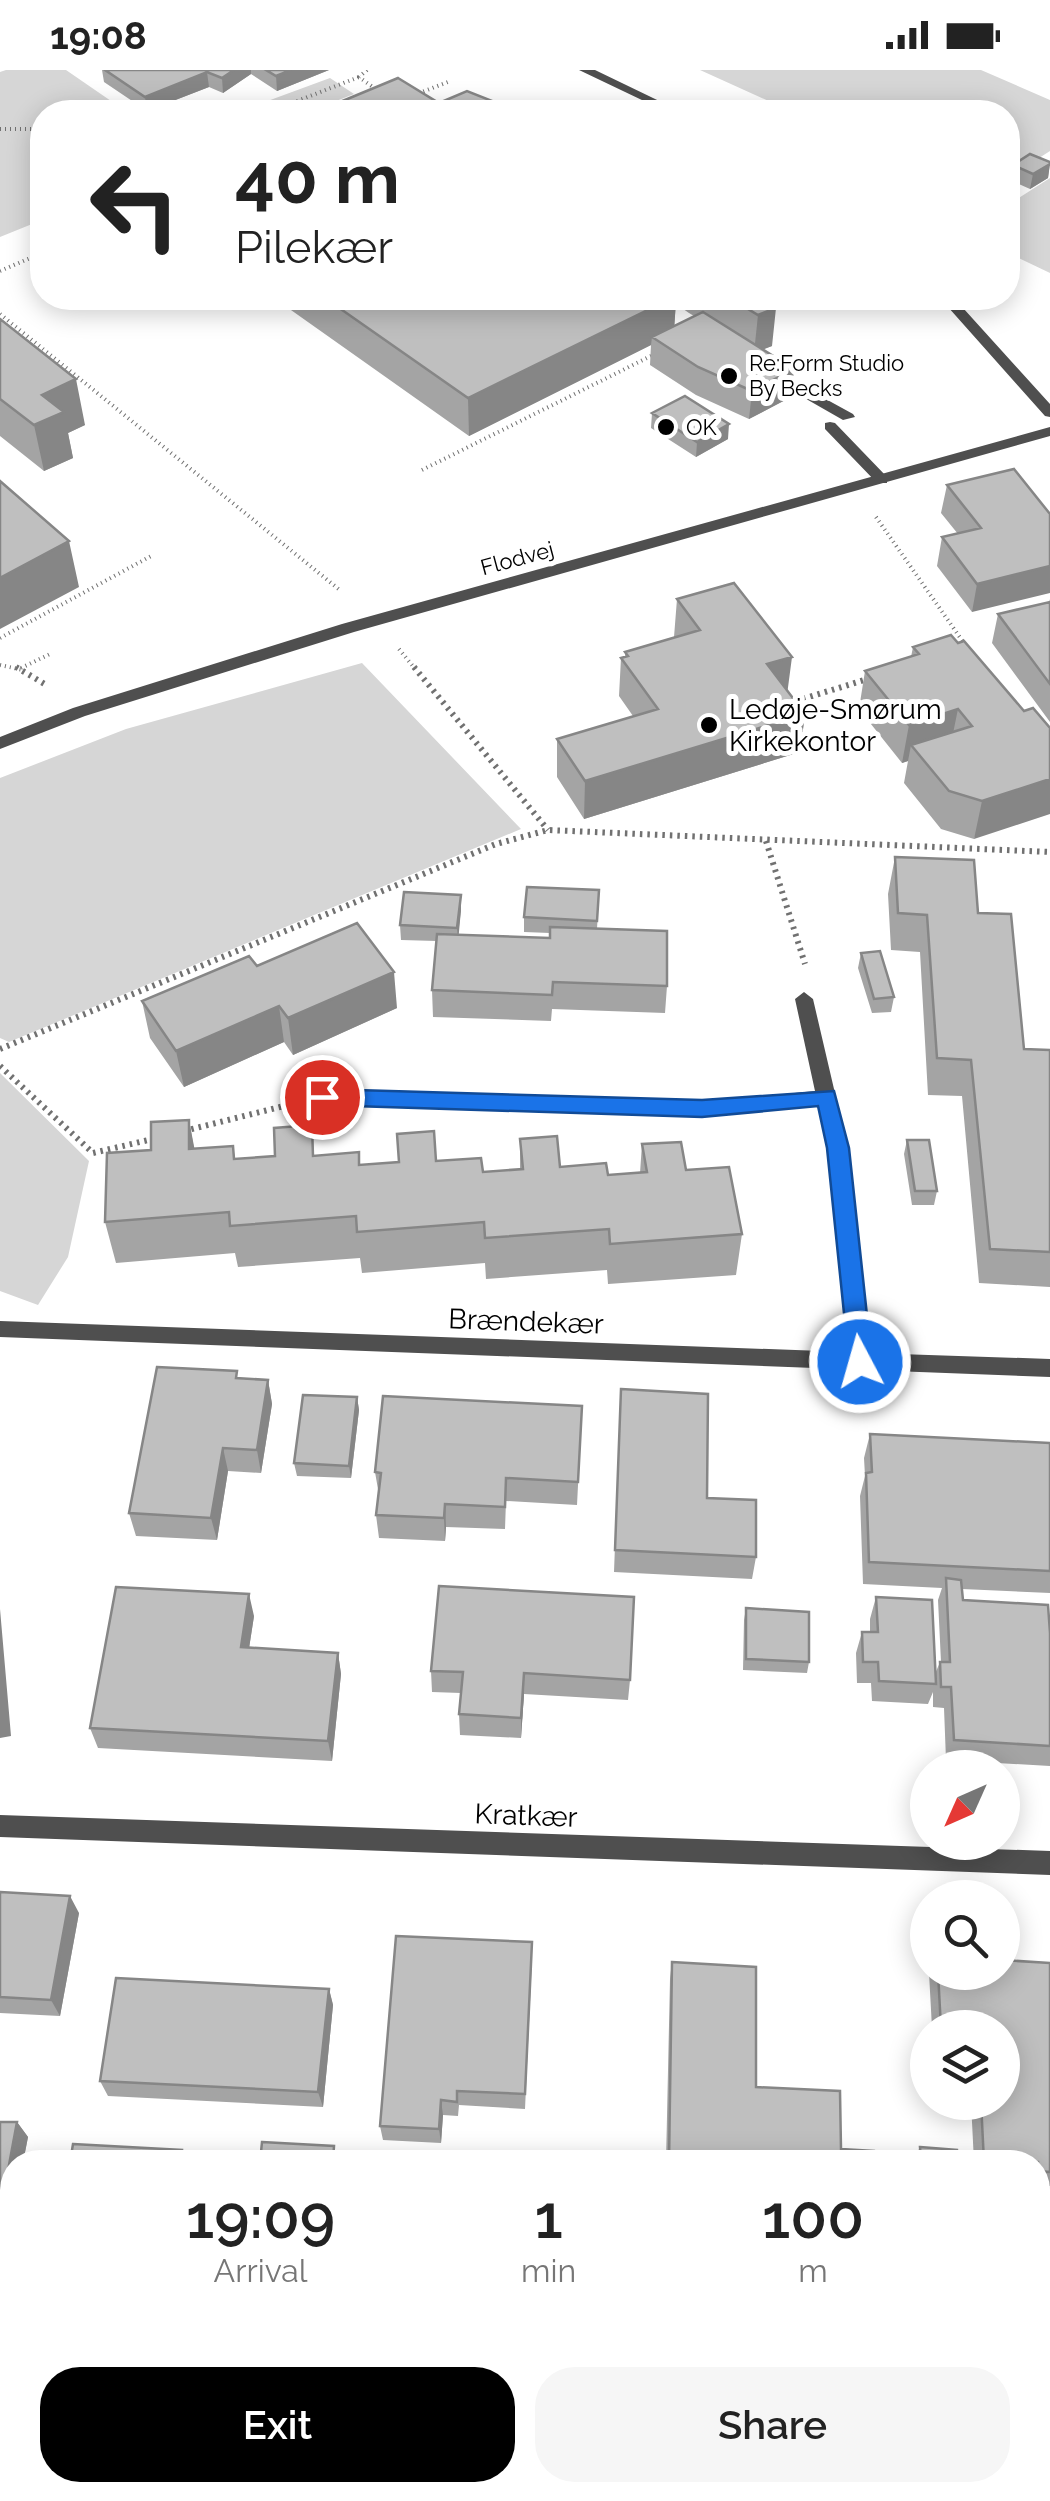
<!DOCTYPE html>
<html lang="en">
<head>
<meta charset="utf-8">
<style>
  :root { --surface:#fff; --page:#f6f6f6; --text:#222; --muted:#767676; --accent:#000 }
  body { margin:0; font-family:Raleway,sans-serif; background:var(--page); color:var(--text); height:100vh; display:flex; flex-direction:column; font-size:38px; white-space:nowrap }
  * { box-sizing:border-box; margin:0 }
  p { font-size:32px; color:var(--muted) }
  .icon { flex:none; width:55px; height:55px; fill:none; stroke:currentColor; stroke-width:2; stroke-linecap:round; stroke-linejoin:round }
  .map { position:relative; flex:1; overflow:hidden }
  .sheet { position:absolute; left:0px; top:2080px; width:1050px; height:352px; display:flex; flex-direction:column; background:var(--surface); border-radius:40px 40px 0 0; box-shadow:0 5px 25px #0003 }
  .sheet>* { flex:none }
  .guide { position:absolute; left:30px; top:30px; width:990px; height:210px; border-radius:40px; box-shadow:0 5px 25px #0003; background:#fff; color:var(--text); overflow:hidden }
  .needle { width:65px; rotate:225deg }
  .controls { position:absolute; left:910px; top:1680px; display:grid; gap:20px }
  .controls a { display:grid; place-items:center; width:110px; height:110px; border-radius:50%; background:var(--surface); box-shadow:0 5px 25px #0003; font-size:50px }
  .pin { position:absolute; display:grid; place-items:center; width:85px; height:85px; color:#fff; margin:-42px; border:5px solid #fff; border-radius:50%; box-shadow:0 2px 10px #0007 }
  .me { position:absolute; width:110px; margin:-55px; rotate:354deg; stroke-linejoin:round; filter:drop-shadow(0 0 8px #0008) }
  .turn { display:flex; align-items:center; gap:35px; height:210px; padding:0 40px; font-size:45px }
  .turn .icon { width:130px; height:130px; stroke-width:2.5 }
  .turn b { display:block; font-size:70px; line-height:85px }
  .eta { display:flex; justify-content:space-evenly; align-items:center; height:170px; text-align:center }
  .eta b { font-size:60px; font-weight:600; line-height:70px }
  .button { display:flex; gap:20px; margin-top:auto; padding:20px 40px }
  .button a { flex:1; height:115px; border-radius:40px; background:var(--accent); color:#fff; font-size:40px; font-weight:600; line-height:115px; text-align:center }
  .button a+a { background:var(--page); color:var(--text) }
  .status { display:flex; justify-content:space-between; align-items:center; height:70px; padding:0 50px; background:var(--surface); direction:ltr }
  .status svg { height:28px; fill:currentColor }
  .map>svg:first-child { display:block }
  .green { fill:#d6d6d6 }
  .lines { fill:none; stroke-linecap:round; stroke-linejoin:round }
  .path-far1 { stroke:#717171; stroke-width:4; stroke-dasharray:1 4; stroke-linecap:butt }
  .path { stroke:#717171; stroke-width:6; stroke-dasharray:2.5 5; stroke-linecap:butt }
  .service { fill:#4f4f4f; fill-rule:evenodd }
  .minor { fill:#4f4f4f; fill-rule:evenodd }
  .tertiary { fill:#4f4f4f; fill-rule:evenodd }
  .wall { fill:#a4a4a4; fill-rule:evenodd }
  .shaded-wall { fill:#868686 }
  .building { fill:#bfbfbf; stroke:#868686; stroke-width:2.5 }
  .route { fill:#1a73e8; stroke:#114b97; stroke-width:2.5 }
  .poi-dot { fill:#000; stroke:#fff; stroke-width:4 }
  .labels { text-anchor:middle; stroke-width:10; stroke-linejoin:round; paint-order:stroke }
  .far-poi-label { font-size:22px; fill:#000; stroke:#fff; text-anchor:start }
  .far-street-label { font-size:22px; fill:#000; stroke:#fff }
  .poi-label { font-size:28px; fill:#000; stroke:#fff; text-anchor:start }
  .street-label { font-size:28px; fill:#000; stroke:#fff }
</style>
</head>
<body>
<div class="status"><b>19:08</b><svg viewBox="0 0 49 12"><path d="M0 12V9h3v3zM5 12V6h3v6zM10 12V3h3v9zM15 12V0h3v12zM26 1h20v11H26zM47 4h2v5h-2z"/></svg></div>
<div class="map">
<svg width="1050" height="2431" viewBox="0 0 1050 2431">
  <rect width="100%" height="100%" fill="#fff"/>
  <path class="green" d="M 6,0 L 66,0 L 127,42 L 42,42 L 42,150 L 0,167 L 0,2 Z
    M 700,0 L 981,0 L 1050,30 L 1050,81 L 1008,108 L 1008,42 L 793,42 Z
    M 330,8 L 354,24 L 308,42 L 238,42 Z
    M 1050,108 L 1050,203 L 1008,183 L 1008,135 Z
    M 362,593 L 521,759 L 9,972 L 0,968 L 0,708 L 126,659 Z
    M 0,1003 L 89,1091 L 68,1187 L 38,1235 L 0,1221 Z"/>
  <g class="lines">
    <path class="path-far1" d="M 367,0 L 359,7 L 381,23
      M 414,25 L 448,12
      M 269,42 L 359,7
      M 0,59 L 42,59
      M 0,201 L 42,183
      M 0,244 L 341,521
      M 422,400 L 657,283
      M 876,447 L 966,576
      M 0,568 L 153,485
      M 399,579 L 416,600
      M 0,595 L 23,600
      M 21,598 L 50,584"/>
    <path class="path" d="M 16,597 L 48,616
      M 414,597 L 548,760
      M 796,631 L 871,608
      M 766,771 L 805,894
      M 0,979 L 496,774 L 548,760 L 1050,782
      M 0,996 L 93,1083 L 157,1068
      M 184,1061 L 288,1035"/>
    <path class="service" d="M 771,299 L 853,344 L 855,347 L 843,350 L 766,306 L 766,300 Z
      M 830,352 L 835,353 L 887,407 L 887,413 L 877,413 L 825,359 L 825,353 Z"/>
    <path class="minor" d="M 1050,357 L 1050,366 L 354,562 L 85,646 L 0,679 L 0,667 L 73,638 L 342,554 Z
      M 804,922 L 813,929 L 848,1079 L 869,1283 L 1050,1289 L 1050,1307 L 0,1267 L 0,1251 L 849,1282 L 828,1079 L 819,1035 L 702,1046 L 322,1034 L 313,1027 L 322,1020 L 702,1032 L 815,1021 L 795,929 Z
      M 0,1745 L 1050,1781 L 1050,1805 L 0,1767 Z
      M 0,2412 L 12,2413 L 12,2420 L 81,2420 L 88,2431 L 0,2431 Z"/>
    <path class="tertiary" d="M 579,0 L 595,0 L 682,42 L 667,42 Z
      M 940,228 L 954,228 L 1050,334 L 1050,347 L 1045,346 Z"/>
  </g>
  <path class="wall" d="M 102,0 L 329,0 L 277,21 L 251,4 L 223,23 L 209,17 L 147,41 L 104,12 Z
    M 1050,92 L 1048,108 L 1030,119 L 1010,110 L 1013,95 Z
    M 274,228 L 769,228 L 772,276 L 763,279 L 794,299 L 791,327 L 749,349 L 696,325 L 650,295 L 651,275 L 469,366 ZM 676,234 L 689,243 L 694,246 L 674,256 Z
    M 0,249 L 85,355 L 68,363 L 73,388 L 44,401 L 0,366 Z
    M 652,343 L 728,369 L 696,387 L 651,358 Z
    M 947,415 L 1050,444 L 972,542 L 937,496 L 942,467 L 958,464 L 941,443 Z
    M 677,529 L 787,621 L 805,644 L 800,682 L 584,749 L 557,707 L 557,669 L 633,646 L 619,626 L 621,588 L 625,587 L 625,582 L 674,567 Z
    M 1050,529 L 1050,652 L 992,573 L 998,544 L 1049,533 Z
    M 913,577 L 1024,641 L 974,769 L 941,759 L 904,713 L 908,691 L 902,693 L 859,639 L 865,601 L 911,587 Z
    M 895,787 L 978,843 L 1024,979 L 1050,980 L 1050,1217 L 979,1213 L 962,1026 L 928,1025 L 920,882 L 891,880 L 888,824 Z
    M 599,820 L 597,859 L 667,916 L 665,943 L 552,939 L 551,951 L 433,947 L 432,920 L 437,871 L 401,870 L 400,855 L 461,840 L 458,865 L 550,868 L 550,863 L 524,862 L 524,847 Z
    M 861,883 L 894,927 L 891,942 L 872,943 L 858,898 Z
    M 257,896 L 397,938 L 293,985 L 284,972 L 184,1017 L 150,968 L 142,931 Z
    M 189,1050 L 194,1079 L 233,1076 L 235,1089 L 316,1086 L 360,1095 L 436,1091 L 483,1102 L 520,1100 L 520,1069 L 560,1097 L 608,1105 L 640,1103 L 642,1074 L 686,1100 L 742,1164 L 736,1205 L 608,1214 L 607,1200 L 486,1209 L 485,1193 L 362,1203 L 360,1188 L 238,1197 L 235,1183 L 116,1193 L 105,1152 L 151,1080 Z
    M 907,1070 L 937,1121 L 934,1135 L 912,1135 L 904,1084 Z
    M 238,1308 L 268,1310 L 272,1334 L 261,1403 L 228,1401 L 217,1470 L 136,1466 L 129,1443 Z
    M 357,1327 L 359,1340 L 351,1408 L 297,1406 L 294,1393 Z
    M 582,1336 L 577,1435 L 506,1431 L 505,1459 L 446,1457 L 445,1471 L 379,1468 L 376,1445 L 379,1425 L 375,1402 Z
    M 620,1343 L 707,1428 L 756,1487 L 752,1509 L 614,1502 Z
    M 870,1364 L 1050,1373 L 1050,1523 L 962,1519 L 963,1530 L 1050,1563 L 1050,1696 L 946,1690 L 944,1638 L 933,1637 L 933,1622 L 928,1634 L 872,1631 L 871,1613 L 857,1613 L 856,1583 L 862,1562 L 870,1562 L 870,1549 L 876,1527 L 935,1604 L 940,1592 L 941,1592 L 938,1530 L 942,1518 L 863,1514 L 860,1426 L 865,1406 L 864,1388 Z
    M 439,1516 L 630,1610 L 628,1630 L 524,1624 L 521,1668 L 460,1665 L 459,1644 L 461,1623 L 432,1622 L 431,1601 Z
    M 746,1538 L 809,1592 L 807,1603 L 743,1600 L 744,1550 Z
    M 254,1546 L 249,1578 L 338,1583 L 341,1604 L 332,1691 L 98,1678 L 90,1658 Z
    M 0,1822 L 79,1843 L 60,1946 L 0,1943 Z
    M 532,1889 L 525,2039 L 459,2035 L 458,2046 L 443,2045 L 441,2073 L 383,2070 L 380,2056 Z
    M 672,1892 L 756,2017 L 841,2079 L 875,2092 L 666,2092 L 670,1909 Z
    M 1050,1893 L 1050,2116 L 1038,2115 L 1038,2092 L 974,2092 L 971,2032 L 1002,2032 L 1002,1958 L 932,1958 L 929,1903 L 1002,1902 Z
    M 329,1919 L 333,1935 L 323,2037 L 108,2026 L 100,2011 Z
    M 0,2052 L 17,2052 L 28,2067 L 12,2151 L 0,2150 Z
    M 920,2077 L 958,2092 L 916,2092 L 916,2085 Z
    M 1038,2159 L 1050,2160 L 1050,2417 L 1038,2416 Z"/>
  <path class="shaded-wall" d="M 234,0 L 251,0 L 251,4 L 223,23 L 222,8 Z
    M 291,0 L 329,0 L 277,21 L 276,6 Z
    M 207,2 L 209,17 L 147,41 L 145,27 Z
    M 1050,94 L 1048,108 L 1030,119 L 1033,104 Z
    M 672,228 L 676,228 L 674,264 L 652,267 L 651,275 L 469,366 L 468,328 Z
    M 776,238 L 772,276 L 754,283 L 758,245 Z
    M 794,299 L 791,327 L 749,349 L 752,321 Z
    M 76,309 L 85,355 L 68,363 L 73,388 L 44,401 L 34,355 L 42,325 Z
    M 729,354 L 728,369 L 696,387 L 697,372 Z
    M 69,471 L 79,517 L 0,559 L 0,508 Z
    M 1050,496 L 1050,523 L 972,542 L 977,514 Z
    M 792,587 L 787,625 L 767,594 Z
    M 958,639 L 950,678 L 911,675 L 908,691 L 902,693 L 909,655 Z
    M 805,644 L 800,682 L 584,749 L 585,711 Z
    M 1050,709 L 1050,744 L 974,769 L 982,731 Z
    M 461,825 L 461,840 L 458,872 L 457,858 Z
    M 394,902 L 397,938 L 293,985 L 288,948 Z
    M 279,936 L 284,972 L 184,1017 L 176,981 Z
    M 189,1050 L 197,1092 L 189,1079 Z
    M 268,1310 L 272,1334 L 261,1403 L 257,1380 Z
    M 357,1327 L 359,1340 L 351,1408 L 349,1396 Z
    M 223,1378 L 228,1401 L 217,1470 L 211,1448 Z
    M 445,1434 L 446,1457 L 445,1471 L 444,1448 Z
    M 249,1524 L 254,1546 L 246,1598 L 241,1577 Z
    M 0,1539 L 11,1666 L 0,1668 Z
    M 338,1583 L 341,1604 L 332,1691 L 328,1671 Z
    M 524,1603 L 524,1624 L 521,1668 L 521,1648 Z
    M 70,1826 L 79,1843 L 60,1946 L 51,1930 Z
    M 329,1919 L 333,1935 L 323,2037 L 318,2022 Z
    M 441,2030 L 443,2045 L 441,2073 L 439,2059 Z
    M 17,2052 L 28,2067 L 23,2092 L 12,2092 L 12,2150 L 1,2138 Z"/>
  <path class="building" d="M 105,0 L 234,0 L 222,8 L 207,2 L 145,27 Z
    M 266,0 L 291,0 L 276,6 Z
    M 398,8 L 439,33 L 467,21 L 520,42 L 316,42 Z
    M 1030,84 L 1050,92 L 1050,94 L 1033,104 L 1013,95 Z
    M 325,228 L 672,228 L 468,328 Z
    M 730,228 L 769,228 L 776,238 L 758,245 Z
    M 703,242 L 794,299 L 752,321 L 698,297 L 652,267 Z
    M 0,249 L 76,309 L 42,325 L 64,342 L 34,355 L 0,329 Z
    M 685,326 L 729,354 L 697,372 L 652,343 Z
    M 1014,399 L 1050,444 L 1050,496 L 977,514 L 942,467 L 981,458 L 947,415 Z
    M 0,411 L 69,471 L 0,508 Z
    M 734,513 L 792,587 L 767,594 L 805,644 L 585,711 L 557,669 L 658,639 L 621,588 L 628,586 L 625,582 L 700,560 L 677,529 Z
    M 1050,532 L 1050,614 L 998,544 Z
    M 951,565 L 958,573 L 964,571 L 1024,641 L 1033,638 L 1050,658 L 1050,709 L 982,731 L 949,721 L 911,675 L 972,656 L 958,639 L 909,655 L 865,601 L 919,584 L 913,577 Z
    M 895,787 L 974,790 L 978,843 L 1011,844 L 1024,979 L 1050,980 L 1050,1182 L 990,1179 L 971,990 L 937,988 L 927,845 L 898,843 Z
    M 527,817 L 599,820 L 597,851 L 524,847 Z
    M 404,822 L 461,825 L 457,858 L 400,855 Z
    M 357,853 L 394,902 L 288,948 L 279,936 L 176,981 L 142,931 L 249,886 L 257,896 Z
    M 550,857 L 667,861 L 667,916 L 553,912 L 552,925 L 432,920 L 437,864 L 550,868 Z
    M 880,881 L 894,927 L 874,929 L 861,883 Z
    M 189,1050 L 189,1079 L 233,1076 L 234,1089 L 275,1086 L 274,1058 L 312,1055 L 313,1086 L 359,1082 L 359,1095 L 399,1092 L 397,1064 L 434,1061 L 436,1091 L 481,1088 L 483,1102 L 523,1099 L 520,1069 L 557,1066 L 560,1097 L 606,1093 L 608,1105 L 647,1102 L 642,1074 L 681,1072 L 686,1100 L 729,1097 L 742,1164 L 610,1174 L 609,1159 L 485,1168 L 484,1152 L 357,1162 L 356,1146 L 230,1156 L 229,1142 L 105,1152 L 107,1083 L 151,1080 L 151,1052 Z
    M 907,1070 L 929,1070 L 937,1121 L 915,1121 Z
    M 157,1297 L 237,1301 L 236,1308 L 268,1310 L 257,1380 L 223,1378 L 211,1448 L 129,1443 Z
    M 621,1319 L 708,1324 L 707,1428 L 756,1430 L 756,1487 L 615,1480 Z
    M 303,1325 L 357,1327 L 349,1396 L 294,1393 Z
    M 383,1326 L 582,1336 L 578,1412 L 506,1408 L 505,1437 L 445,1434 L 444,1448 L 376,1445 L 381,1403 L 375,1402 Z
    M 870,1364 L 1050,1373 L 1050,1501 L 869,1492 L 866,1403 L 872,1402 Z
    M 946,1508 L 961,1510 L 963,1530 L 1048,1535 L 1050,1563 L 1050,1676 L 954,1670 L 951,1617 L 941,1617 L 940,1592 L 950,1592 Z
    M 439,1516 L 634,1527 L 630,1610 L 524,1603 L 521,1648 L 459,1644 L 463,1602 L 431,1601 Z
    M 116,1517 L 249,1524 L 241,1577 L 338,1583 L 328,1671 L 90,1658 Z
    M 876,1527 L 932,1530 L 936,1614 L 879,1611 L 878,1592 L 863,1592 L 862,1562 L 878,1562 Z
    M 746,1538 L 809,1542 L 809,1592 L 746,1589 Z
    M 0,1822 L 70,1826 L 51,1930 L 0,1927 Z
    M 396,1866 L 532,1872 L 525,2024 L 457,2021 L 457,2032 L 441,2030 L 439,2059 L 380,2056 Z
    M 1002,1890 L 1050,1893 L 1050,2102 L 1038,2101 L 1038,2092 L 984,2092 L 981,2032 L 1002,2032 L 1002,1958 L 941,1958 L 938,1902 L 1002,1902 Z
    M 672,1892 L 756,1897 L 756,2017 L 840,2021 L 841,2079 L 874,2081 L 875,2092 L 669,2092 Z
    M 116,1908 L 329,1919 L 318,2022 L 100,2011 Z
    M 0,2052 L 17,2052 L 1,2138 L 0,2138 Z
    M 262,2072 L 334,2076 L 333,2092 L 260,2092 Z
    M 73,2074 L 182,2080 L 181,2089 L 245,2092 L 70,2092 Z
    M 920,2077 L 957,2080 L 958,2092 L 921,2092 Z
    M 1038,2159 L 1050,2160 L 1050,2409 L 1038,2408 Z"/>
  <path class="route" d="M 322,1019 L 702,1030 L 834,1021 L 849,1078 L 872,1292 L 868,1298 L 860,1301 L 849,1292 L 827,1078 L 818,1036 L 702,1047 L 322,1035 L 311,1027 Z"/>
  <g class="poi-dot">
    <circle cx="729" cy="306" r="10"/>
    <circle cx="666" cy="357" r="10"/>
    <circle cx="709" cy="655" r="10"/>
  </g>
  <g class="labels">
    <g class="far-poi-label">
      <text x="749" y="301">Re:Form Studio<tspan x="749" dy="25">By Becks</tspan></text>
      <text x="686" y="365">OK</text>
    </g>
    <g class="far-street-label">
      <text transform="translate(517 488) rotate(-15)" y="8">Flodvej</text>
    </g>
    <g class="poi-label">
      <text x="729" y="649">Ledøje-Smørum<tspan x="729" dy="32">Kirkekontor</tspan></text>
    </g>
    <g class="street-label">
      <text transform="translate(526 1251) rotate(2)" y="10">Brændekær</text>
      <text transform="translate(526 1745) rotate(2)" y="10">Kratkær</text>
    </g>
  </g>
</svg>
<div class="controls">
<a><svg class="needle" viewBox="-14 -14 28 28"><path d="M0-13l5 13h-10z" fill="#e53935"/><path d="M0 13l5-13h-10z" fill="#767676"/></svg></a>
<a><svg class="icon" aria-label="search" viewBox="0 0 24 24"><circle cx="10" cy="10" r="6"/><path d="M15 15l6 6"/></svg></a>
<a><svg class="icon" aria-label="layers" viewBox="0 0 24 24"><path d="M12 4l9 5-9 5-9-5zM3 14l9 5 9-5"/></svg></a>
</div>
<div class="pin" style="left:322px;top:1027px;background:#d93025"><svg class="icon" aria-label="arrive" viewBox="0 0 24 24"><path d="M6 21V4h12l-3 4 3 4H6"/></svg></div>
<svg class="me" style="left:860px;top:1292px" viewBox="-20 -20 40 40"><circle r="17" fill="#1a73e8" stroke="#fff" stroke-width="3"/><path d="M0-11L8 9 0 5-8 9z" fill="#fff"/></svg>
<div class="guide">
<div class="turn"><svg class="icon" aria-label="left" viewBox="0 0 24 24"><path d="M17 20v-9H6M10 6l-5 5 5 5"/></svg><div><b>40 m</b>Pilekær</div></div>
</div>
<section class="sheet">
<div class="eta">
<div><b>19:09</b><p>Arrival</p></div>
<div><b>1</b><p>min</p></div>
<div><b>100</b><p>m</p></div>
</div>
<div class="button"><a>Exit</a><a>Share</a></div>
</section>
</div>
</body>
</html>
